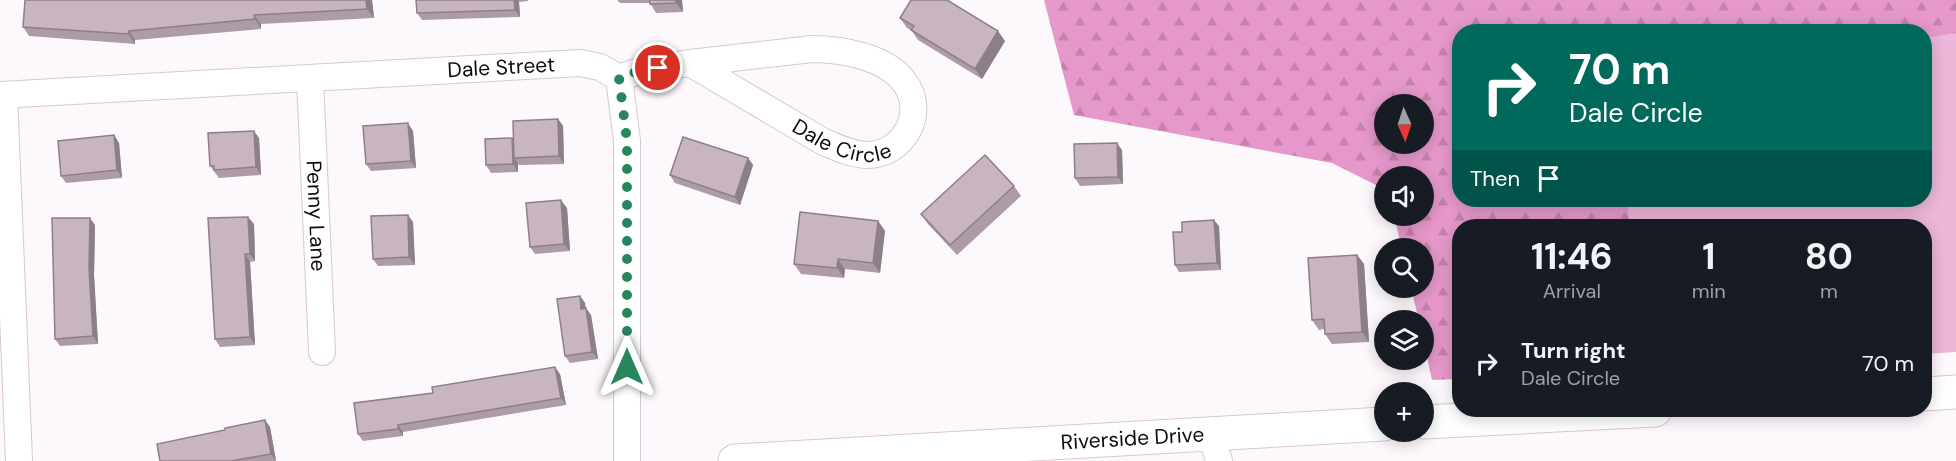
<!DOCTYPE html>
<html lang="en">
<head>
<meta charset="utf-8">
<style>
  :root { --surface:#171b24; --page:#20242c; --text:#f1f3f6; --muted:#9ea1a6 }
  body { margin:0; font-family:"DM Sans",sans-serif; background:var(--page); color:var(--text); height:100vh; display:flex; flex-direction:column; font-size:22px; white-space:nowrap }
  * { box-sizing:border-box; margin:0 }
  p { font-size:20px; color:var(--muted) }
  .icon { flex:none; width:33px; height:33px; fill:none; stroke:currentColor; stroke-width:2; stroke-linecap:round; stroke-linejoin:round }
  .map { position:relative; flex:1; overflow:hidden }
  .details { position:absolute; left:1452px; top:219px; width:480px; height:198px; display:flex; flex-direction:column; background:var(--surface); border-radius:24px; box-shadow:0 3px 15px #0003 }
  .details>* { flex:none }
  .banner { position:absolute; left:1452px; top:24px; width:480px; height:183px; border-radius:24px; box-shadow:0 3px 15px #0003; background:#00695c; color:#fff; overflow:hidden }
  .needle { width:39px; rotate:177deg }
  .buttons { position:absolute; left:1374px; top:94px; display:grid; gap:12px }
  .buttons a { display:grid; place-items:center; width:60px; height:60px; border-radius:50%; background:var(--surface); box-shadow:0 3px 15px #0003; font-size:30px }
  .pin { position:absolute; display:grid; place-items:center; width:51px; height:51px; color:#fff; margin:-26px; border:3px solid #fff; border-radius:50%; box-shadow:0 2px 6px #0007 }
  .me { position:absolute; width:66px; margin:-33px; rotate:0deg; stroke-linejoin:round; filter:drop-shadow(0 0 4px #0008) }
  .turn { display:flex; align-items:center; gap:21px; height:126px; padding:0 18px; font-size:27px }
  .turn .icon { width:78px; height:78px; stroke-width:2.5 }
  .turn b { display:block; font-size:42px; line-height:51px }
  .then { display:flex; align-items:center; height:57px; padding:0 18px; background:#0003; gap:12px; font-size:22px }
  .eta { display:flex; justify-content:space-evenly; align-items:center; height:102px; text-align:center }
  .eta b { font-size:36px; font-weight:700; line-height:42px }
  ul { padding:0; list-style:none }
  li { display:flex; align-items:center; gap:18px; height:84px; padding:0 18px }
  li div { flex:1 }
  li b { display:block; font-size:22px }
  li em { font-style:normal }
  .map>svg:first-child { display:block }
  .green { fill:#ecb7d8; fill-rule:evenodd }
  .forest { fill:url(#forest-firs); fill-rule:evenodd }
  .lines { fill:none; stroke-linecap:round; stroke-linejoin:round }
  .minor-casing { stroke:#dac6d2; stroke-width:28 }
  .secondary-casing { stroke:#dac6d2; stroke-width:35 }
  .minor { stroke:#fff; stroke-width:26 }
  .secondary { stroke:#fff; stroke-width:33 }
  .wall { fill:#ad9ca7 }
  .shaded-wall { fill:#8d7f88 }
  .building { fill:#c9b5c2; stroke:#8d7f88; stroke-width:1.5 }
  .route { stroke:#28865d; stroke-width:10; stroke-dasharray:0 18 }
  .labels { text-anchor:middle; stroke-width:4.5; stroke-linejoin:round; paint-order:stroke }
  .street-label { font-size:21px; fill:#110a0e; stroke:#fff }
</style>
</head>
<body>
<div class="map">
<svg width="1956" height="461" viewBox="0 0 1956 461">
  <defs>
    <pattern id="forest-firs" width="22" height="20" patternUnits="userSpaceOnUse" patternTransform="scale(1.5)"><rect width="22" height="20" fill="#e698cb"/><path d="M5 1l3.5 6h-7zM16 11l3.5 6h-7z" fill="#c482ad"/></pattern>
  </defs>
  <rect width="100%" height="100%" fill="#fcf8fb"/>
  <path class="green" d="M 1387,0 L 1956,0 L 1956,352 L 1925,354 L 1924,226 L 1460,226 L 1459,379 L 1424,288 L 1424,105 ZM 1460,32 L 1924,32 L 1924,200 L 1460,200 Z"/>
  <path class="forest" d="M 1044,0 L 1956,0 L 1956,33 L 1925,38 L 1924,32 L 1460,32 L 1460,200 L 1627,200 L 1630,226 L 1460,226 L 1459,379 L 1432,380 L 1424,343 L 1424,321 L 1419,321 L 1411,288 L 1424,288 L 1424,249 L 1402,249 L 1394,216 L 1424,216 L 1424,177 L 1384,177 L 1384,189 L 1332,163 L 1074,115 ZM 1384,105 L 1424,105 L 1424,144 L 1384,144 Z"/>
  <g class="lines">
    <g class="minor-casing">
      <g id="minor">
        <path id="s1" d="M 310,78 L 322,352"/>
        <path id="s2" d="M 619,78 L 642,70 L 690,63 L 822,141 C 836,147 850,154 866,155 C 903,156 927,113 905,83 C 887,57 842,49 812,49 L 690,63"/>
        <path id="s3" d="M 0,95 L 580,63 L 600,67 L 619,78 L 627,141 L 627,461"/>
        <path d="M 4,95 L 19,461"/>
        <path d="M 1211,434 L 1219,461"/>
      </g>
    </g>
    <g class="secondary-casing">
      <g id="secondary">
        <path d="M 1924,394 L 1956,392"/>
        <path d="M 1424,422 L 1655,410"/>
        <path id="s4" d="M 735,461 L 1384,424"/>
      </g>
    </g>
    <use href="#minor" class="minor"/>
    <use href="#secondary" class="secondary"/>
  </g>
  <path class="wall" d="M 372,0 L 374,18 L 261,24 L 261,29 L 135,40 L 135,44 L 29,36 L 23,27 Z
    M 416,0 L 528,0 L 528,1 L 519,2 L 520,17 L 422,20 L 417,13 Z
    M 617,0 L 682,0 L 683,12 L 656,13 L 650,3 L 620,3 Z
    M 900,18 L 1005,41 L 982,79 L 918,40 L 912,31 L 907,28 Z
    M 558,119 L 563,126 L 564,164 L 519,165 L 518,163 L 518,172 L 491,173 L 486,165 L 512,138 L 513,141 Z
    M 413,131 L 416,168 L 371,171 L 366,164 Z
    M 114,135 L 119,143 L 122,178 L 66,183 L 61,176 Z
    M 259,138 L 261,175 L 219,178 L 210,166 Z
    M 1122,150 L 1123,184 L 1080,186 L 1075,178 Z
    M 748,158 L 753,165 L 740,205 L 675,183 L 670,175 Z
    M 1014,186 L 1021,196 L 957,255 L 928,224 L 921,214 Z
    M 567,208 L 570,251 L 535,254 L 530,247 Z
    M 878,221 L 885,231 L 880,273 L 845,269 L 844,278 L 801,274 L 794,264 Z
    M 413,222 L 415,265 L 378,266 L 373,259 Z
    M 254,224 L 255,261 L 250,262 L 255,345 L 220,347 L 215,339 Z
    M 95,225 L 94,275 L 98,344 L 60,346 L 55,339 Z
    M 1219,226 L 1221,270 L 1179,272 L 1175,265 L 1182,232 Z
    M 1357,255 L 1364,264 L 1369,342 L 1332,344 L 1325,334 L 1324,329 L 1319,330 L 1312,320 Z
    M 580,296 L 585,303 L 585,308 L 591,315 L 598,359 L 570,363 L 565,356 Z
    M 560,374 L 566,405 L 403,432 L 403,436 L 363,441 L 358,434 L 433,393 Z
    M 270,427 L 276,461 L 160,461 Z"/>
  <path class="shaded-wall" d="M 366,0 L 372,0 L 374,18 L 367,9 Z
    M 514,0 L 518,0 L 519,2 L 520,17 L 515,10 Z
    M 676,0 L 682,0 L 683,12 L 676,3 Z
    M 254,15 L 261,24 L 261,29 L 255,19 Z
    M 129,31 L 135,40 L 135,44 L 128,34 Z
    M 998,31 L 1005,41 L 982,79 L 975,69 Z
    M 558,119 L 563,126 L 564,164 L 559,156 Z
    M 408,123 L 413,131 L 416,168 L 411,161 Z
    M 254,131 L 259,138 L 261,175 L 256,167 Z
    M 114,135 L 119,143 L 122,178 L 117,170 Z
    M 512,138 L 517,145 L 514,158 L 518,163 L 518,172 L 513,164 Z
    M 1117,143 L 1122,150 L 1123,184 L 1118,177 Z
    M 748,158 L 753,165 L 740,205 L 735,197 Z
    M 561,200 L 567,208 L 570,251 L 564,244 Z
    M 408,215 L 413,222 L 415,265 L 409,257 Z
    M 248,217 L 254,224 L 255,261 L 250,254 Z
    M 90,218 L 95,225 L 94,275 L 98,344 L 93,336 L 89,268 Z
    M 1214,220 L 1219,226 L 1221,270 L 1217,263 Z
    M 878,221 L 885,231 L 880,273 L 873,263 Z
    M 245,254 L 250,262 L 255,345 L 250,337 Z
    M 1357,255 L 1364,264 L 1369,342 L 1362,332 Z
    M 838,259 L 845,269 L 844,278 L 837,268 Z
    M 580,296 L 585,303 L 587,316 L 581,309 Z
    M 586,308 L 591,315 L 598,359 L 592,352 Z
    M 555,367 L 560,374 L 566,405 L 561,398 Z
    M 265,420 L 270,427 L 276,461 L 271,454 Z
    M 398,425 L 403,432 L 403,436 L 398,429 Z"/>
  <path class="building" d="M 25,0 L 366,0 L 367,9 L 254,15 L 255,19 L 129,31 L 128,34 L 23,27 Z
    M 416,0 L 514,0 L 515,10 L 417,13 Z
    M 650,0 L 676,0 L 676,3 L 650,4 Z
    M 911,0 L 947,0 L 998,31 L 975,69 L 911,30 L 914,26 L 900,18 Z
    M 558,119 L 559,156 L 514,158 L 513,121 Z
    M 408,123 L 411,161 L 366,164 L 363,126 Z
    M 254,131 L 256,167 L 214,170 L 214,166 L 210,166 L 208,133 Z
    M 114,135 L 117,170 L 61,176 L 58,141 Z
    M 683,137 L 748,158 L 735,197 L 670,175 Z
    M 512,138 L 513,164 L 486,165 L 485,139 Z
    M 1117,143 L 1118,177 L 1075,178 L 1074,144 Z
    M 985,155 L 1014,186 L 950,245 L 921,214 Z
    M 561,200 L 564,244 L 530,247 L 526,203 Z
    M 800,212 L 878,221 L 873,263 L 838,259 L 837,268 L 794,264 Z
    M 408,215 L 409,257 L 373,259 L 371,216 Z
    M 248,217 L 250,254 L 245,254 L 250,337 L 215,339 L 208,218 Z
    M 52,218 L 90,218 L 89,268 L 93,336 L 55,339 Z
    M 1214,220 L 1217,263 L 1175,265 L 1173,232 L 1182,232 L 1182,222 Z
    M 1357,255 L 1362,332 L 1325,334 L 1324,319 L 1312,320 L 1308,258 Z
    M 580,296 L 581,309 L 586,308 L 592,352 L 565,356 L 557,299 Z
    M 555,367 L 561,398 L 398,425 L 398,429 L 358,434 L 354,403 L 433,393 L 432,387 Z
    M 265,420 L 271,454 L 231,461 L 160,461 L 157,444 L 225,430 L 225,428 Z"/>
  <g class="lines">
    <path class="route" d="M 627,367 L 627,141 L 619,78 L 642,70 L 658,68"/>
  </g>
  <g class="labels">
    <g class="street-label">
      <text dy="7" stroke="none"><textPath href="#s3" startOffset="502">Dale Street</textPath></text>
      <text dy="7" stroke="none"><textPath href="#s2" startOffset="246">Dale Circle</textPath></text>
      <text dy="7" stroke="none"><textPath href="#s1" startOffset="138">Penny Lane</textPath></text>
      <text dy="7" stroke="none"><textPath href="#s4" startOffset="398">Riverside Drive</textPath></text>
    </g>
  </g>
</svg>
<div class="buttons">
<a><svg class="needle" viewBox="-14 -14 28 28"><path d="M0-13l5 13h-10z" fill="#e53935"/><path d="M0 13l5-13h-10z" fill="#9ea1a6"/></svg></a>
<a><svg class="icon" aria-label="sound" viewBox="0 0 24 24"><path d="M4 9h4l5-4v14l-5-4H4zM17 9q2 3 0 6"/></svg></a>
<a><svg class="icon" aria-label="search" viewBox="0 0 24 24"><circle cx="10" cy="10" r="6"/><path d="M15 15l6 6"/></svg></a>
<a><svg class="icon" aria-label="layers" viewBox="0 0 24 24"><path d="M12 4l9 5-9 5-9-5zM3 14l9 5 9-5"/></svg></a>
<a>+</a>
</div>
<div class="pin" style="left:658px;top:68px;background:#d93025"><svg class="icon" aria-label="arrive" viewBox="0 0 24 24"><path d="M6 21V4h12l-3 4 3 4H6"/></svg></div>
<svg class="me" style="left:627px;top:367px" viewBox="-20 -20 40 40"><path d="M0-17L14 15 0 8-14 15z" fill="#28865d" stroke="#fff" stroke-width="4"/></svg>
<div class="banner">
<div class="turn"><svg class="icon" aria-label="right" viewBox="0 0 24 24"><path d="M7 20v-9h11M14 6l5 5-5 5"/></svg><div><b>70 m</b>Dale Circle</div></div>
<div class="then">Then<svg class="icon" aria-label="arrive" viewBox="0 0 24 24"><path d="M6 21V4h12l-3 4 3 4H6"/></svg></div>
</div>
<section class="details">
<div class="eta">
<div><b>11:46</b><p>Arrival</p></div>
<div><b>1</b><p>min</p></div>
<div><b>80</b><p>m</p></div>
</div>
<ul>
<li><svg class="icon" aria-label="right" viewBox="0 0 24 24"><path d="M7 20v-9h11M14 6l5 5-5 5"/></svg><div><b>Turn right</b><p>Dale Circle</p></div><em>70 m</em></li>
</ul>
</section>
</div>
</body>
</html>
